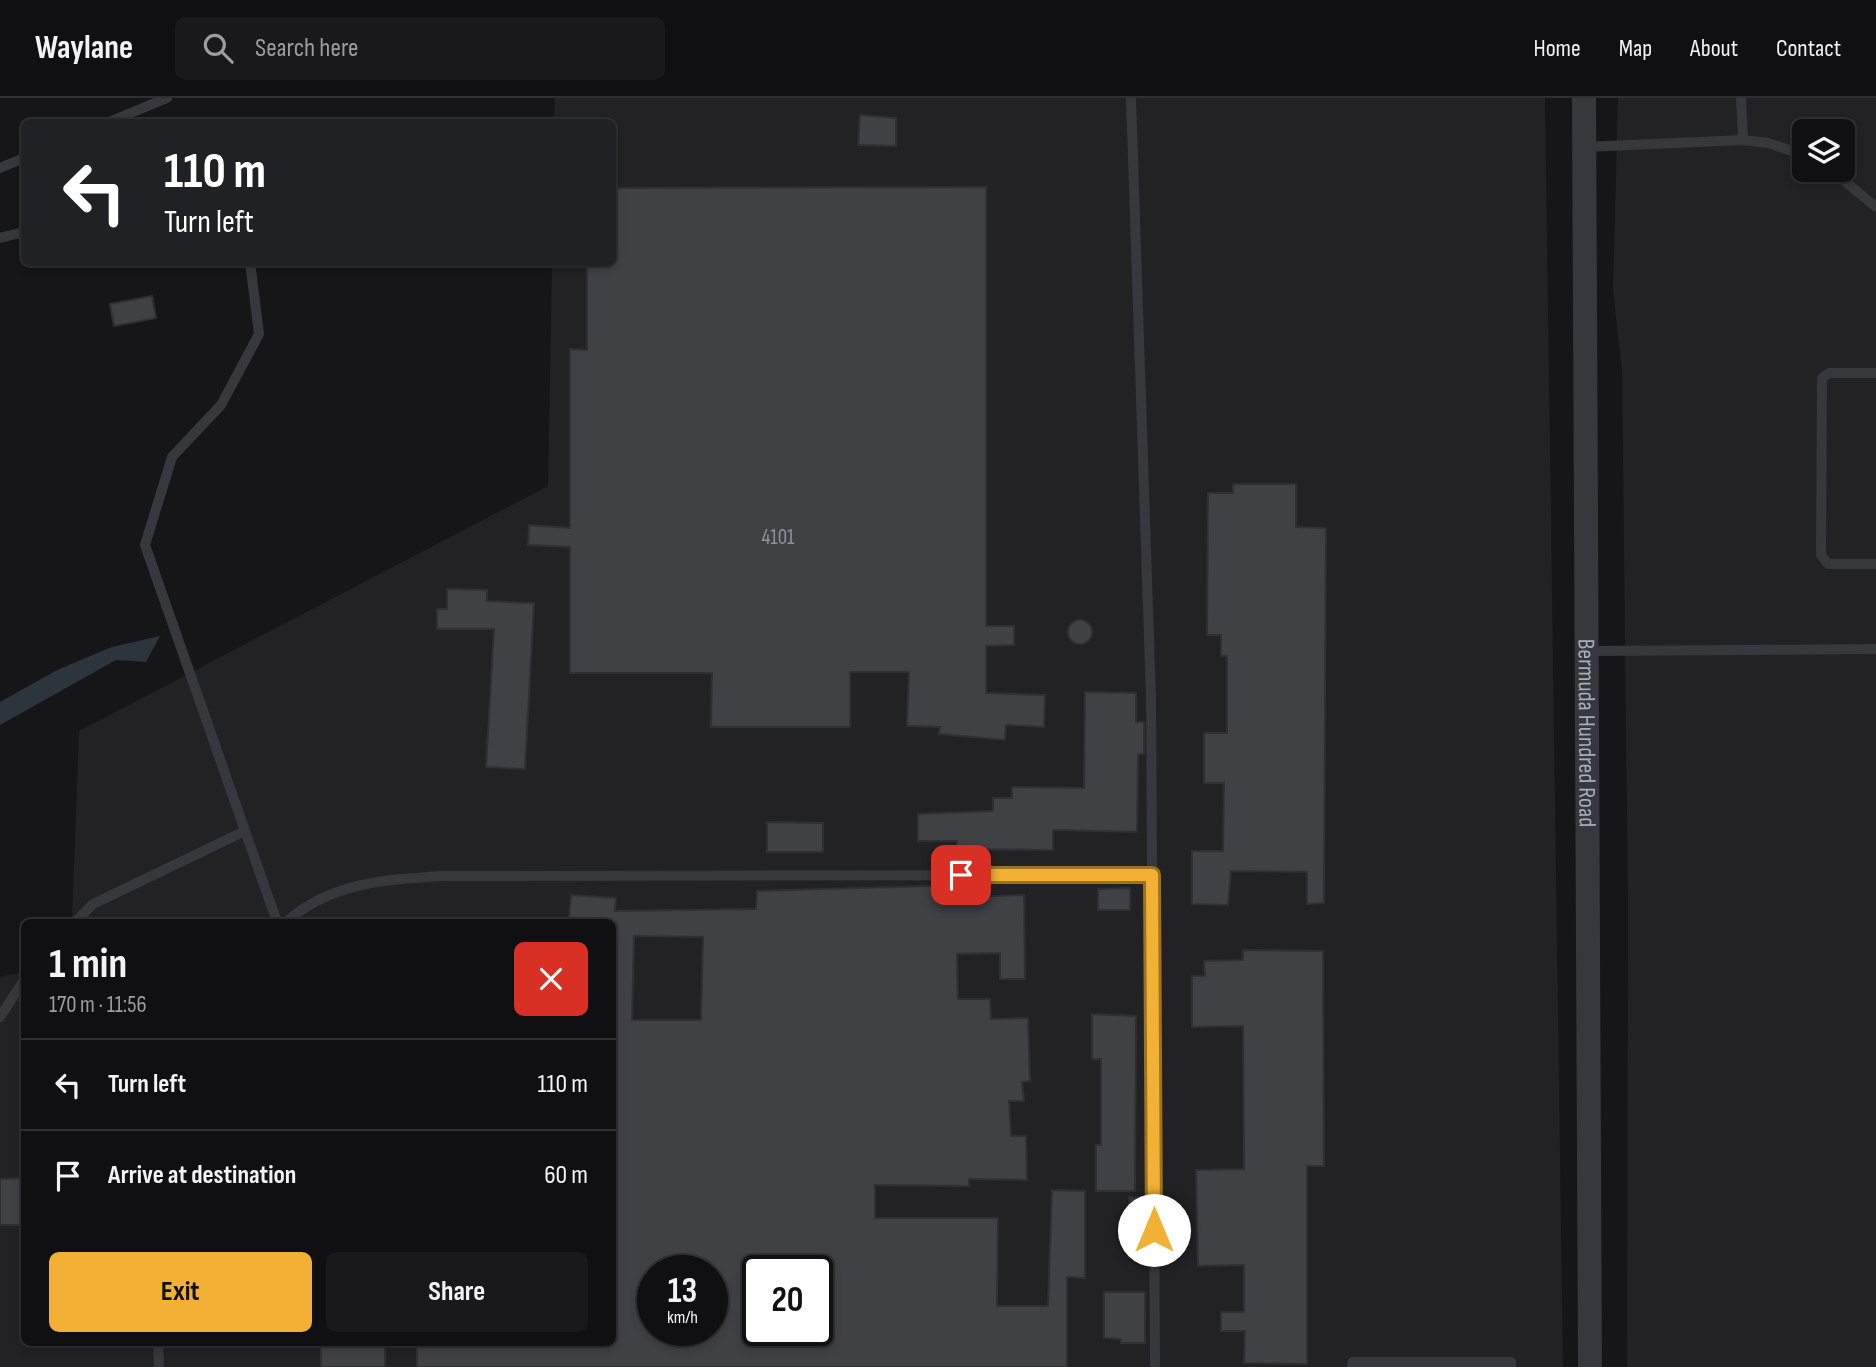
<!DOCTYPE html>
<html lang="en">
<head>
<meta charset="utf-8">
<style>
  :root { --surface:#101012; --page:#19191b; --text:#f1f3f6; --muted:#9c9d9f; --line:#303032; --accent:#f2b134 }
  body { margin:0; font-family:"Sofia Sans Condensed",sans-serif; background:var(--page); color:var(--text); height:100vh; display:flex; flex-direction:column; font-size:26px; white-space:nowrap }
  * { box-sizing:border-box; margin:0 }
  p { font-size:23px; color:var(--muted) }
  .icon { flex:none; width:38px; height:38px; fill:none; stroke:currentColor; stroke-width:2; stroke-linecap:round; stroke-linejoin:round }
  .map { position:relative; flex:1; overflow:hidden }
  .details { position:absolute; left:21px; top:821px; width:595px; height:427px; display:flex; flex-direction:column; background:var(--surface); border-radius:10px; box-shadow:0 4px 10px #0003,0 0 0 2px var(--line) }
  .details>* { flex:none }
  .banner { position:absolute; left:21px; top:21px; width:595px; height:147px; border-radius:10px; box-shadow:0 4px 10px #0003,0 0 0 2px var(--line); background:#202124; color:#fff; overflow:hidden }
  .fabs { position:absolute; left:1792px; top:21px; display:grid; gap:14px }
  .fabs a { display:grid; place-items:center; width:63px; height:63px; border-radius:10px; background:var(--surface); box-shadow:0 4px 10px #0003,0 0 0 2px var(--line); font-size:35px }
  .speed { position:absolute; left:637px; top:1157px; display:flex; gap:14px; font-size:35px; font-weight:700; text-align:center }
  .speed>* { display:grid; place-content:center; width:91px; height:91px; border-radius:50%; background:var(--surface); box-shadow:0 4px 10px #0003,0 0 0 2px var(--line); line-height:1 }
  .speed small { font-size:18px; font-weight:400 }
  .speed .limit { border:4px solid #111; border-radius:10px; background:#fff; color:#111 }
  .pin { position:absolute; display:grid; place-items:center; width:60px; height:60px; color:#fff; margin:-30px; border-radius:14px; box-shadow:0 4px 10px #0006 }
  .me { position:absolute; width:77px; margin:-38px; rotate:0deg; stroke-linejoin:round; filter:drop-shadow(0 0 5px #0008) }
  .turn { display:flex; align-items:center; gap:24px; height:147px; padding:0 28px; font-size:32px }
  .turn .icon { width:91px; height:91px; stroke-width:2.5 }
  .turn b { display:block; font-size:49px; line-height:60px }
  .round { display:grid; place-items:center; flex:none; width:74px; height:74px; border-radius:10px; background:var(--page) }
  .overview { display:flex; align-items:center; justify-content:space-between; height:119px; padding:0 28px }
  h1 { font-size:42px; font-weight:700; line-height:52px }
  .primary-button { display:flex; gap:14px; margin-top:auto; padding:14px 28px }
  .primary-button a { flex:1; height:80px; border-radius:10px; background:var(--accent); color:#111; font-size:28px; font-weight:700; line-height:80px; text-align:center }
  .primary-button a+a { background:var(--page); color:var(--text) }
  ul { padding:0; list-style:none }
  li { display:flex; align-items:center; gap:21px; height:91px; padding:0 28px; border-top:2px solid var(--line) }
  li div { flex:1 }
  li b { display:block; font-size:26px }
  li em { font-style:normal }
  header { display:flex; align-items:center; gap:42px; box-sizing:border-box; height:98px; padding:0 35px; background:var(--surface); border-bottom:2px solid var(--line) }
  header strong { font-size:33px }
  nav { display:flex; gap:38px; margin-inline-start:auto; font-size:24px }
  .search { width:490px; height:63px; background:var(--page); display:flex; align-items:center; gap:18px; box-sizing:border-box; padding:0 24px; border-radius:10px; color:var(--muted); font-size:26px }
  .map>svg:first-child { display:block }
  .built { fill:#222225; fill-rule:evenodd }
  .water { fill:#2c353c }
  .building { fill:#404145; stroke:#303034; stroke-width:2; fill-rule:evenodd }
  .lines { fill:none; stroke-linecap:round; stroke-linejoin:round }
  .service { stroke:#37383d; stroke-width:10 }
  .tertiary { stroke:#37383d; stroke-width:24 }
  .route-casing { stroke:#9d7322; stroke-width:18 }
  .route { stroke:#f2b134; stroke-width:12 }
  .labels { text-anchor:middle; stroke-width:7; stroke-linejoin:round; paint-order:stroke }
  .number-label { font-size:21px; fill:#8e929b }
  .street-label { font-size:24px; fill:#a8adb8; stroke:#111113 }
</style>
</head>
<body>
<header>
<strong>Waylane</strong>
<div class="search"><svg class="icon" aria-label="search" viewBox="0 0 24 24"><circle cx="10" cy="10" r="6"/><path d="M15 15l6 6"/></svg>Search here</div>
<nav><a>Home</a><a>Map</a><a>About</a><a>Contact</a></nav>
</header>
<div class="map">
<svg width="1876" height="1269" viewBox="0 0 1876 1269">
  <rect width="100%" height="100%" fill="#161618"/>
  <path class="built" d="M 555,0 L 1545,0 L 1563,1269 L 0,1269 L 0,879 L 24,874 L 24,1244 L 612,1244 L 612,824 L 72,824 L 79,633 L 548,388 L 552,165 L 612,164 L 612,24 L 554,24 ZM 653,1172 L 712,1172 L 712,1232 L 653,1232 ZM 758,1172 L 817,1172 L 817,1232 L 758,1232 Z
    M 1618,0 L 1876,0 L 1876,1269 L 1627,1269 L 1628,809 L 1622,272 L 1613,192 ZM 1804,33 L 1843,33 L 1843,72 L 1804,72 Z"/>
  <path class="water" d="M 160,538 L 146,564 L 116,562 L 0,627 L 0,604 L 57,572 L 112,549 Z"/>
  <path class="building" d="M 860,17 L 896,20 L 896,48 L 858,47 Z
    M 986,89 L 986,528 L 1014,528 L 1014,547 L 986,548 L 986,595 L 1045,597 L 1044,629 L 1006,627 L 1005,642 L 939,636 L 940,629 L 907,628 L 909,574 L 850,574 L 850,629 L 711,629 L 712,575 L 570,575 L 570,449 L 528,447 L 529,427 L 570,430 L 570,251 L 587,252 L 587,164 L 612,164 L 612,90 Z
    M 152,198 L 156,220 L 114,228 L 110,206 Z
    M 1233,386 L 1296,386 L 1296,429 L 1326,430 L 1324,805 L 1307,806 L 1307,774 L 1231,773 L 1228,807 L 1192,806 L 1192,753 L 1223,753 L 1224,685 L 1204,685 L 1204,635 L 1227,635 L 1227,558 L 1221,558 L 1221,537 L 1207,537 L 1208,395 L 1233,395 Z
    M 447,491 L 487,492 L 487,503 L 534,505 L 525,671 L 486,669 L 494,531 L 437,531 L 437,511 L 447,511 Z
    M1068 534a12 12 0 1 1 24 0a12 12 0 1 1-24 0Z
    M 1085,594 L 1136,595 L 1136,624 L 1144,624 L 1144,656 L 1138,656 L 1137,734 L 1053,732 L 1053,752 L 957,751 L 957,743 L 918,743 L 918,716 L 993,713 L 993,700 L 1012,700 L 1012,689 L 1084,690 Z
    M 767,724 L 823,725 L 823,754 L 767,754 Z
    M 965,787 L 965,799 L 1024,797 L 1025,881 L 1000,881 L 1000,855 L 957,856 L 958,901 L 990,901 L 991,921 L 1028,920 L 1030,983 L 1022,984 L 1024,1003 L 1009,1003 L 1011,1038 L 1026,1038 L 1027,1082 L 969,1081 L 969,1088 L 875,1087 L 875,1120 L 998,1120 L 997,1208 L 1048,1208 L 1052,1092 L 1085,1093 L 1085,1180 L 1067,1179 L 1067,1269 L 417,1269 L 417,1244 L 612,1244 L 612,824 L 569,821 L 571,797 L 616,800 L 615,813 L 756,811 L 757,793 ZM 634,838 L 703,839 L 701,922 L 632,922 ZM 653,1172 L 712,1172 L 712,1232 L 653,1232 ZM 758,1172 L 817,1172 L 817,1232 L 758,1232 Z
    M 1130,790 L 1130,812 L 1098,812 L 1098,791 Z
    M 1243,852 L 1323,853 L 1324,1068 L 1307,1068 L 1307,1266 L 1244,1265 L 1245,1233 L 1221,1233 L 1221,1214 L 1244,1214 L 1244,1167 L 1198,1168 L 1196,1072 L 1244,1071 L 1243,928 L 1192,929 L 1192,878 L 1205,878 L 1204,863 L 1243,862 Z
    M 1092,916 L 1136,918 L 1135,1093 L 1096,1093 L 1096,1047 L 1101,1047 L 1101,961 L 1092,961 Z
    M 24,1080 L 24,1127 L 0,1127 L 0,1081 Z
    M 1129,1099 L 1146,1099 L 1146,1127 L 1129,1127 Z
    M 1104,1194 L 1145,1194 L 1145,1245 L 1121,1245 L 1121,1241 L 1104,1240 Z
    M 321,1244 L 385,1244 L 385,1269 L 321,1269 Z"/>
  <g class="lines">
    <path class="service" d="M 1131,0 L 1151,601 L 1155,1269
      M 1741,0 L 1743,42
      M 109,24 L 167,0
      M 1584,49 L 1743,42 L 1768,45 L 1804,57
      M 0,70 L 24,60
      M 1831,72 L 1876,109
      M 0,140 L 24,134
      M 250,164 L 259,236 L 221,307 L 172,359 L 145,447 L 277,824
      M 1876,275 L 1829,275 L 1822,280 L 1821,457 L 1828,466 L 1876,466
      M 1588,553 L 1876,551
      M 75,824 L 93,806 L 245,733
      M 286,824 C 331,784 385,782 442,778 L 1152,777
      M 0,919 L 24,882
      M 158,1244 L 159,1269
      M 1352,1269 L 1353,1264 L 1511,1264 L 1511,1269"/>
    <path class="tertiary" id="s1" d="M 1584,0 L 1590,1269"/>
  </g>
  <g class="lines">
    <g class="route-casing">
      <path id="route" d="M 961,777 L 1152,777 L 1154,1132"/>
    </g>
    <use href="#route" class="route"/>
  </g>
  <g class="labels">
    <g class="number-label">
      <text x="778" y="446">4101</text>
    </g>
    <g class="street-label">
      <text dy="8" stroke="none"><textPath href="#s1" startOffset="635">Bermuda Hundred Road</textPath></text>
    </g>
  </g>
</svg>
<div class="fabs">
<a><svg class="icon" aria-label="layers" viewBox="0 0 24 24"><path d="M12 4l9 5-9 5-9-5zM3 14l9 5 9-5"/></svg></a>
</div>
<div class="speed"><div>13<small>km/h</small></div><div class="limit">20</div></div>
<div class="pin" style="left:961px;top:777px;background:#d93025"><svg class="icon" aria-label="arrive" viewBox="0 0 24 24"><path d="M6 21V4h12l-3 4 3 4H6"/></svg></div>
<svg class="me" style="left:1154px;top:1132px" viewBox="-20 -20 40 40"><circle r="19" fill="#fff"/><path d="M0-13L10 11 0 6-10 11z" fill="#f2b134"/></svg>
<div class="banner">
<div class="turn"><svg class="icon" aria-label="left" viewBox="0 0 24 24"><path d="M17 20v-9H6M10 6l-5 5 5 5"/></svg><div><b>110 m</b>Turn left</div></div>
</div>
<section class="details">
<div class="overview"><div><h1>1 min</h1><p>170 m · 11:56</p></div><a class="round" style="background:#d93025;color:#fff"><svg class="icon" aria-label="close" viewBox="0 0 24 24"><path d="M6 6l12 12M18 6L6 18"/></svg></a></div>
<ul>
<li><svg class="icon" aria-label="left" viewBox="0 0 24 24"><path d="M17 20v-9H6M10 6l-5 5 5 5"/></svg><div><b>Turn left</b></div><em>110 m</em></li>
<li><svg class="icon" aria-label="arrive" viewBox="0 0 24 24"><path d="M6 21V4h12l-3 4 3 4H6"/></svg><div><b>Arrive at destination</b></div><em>60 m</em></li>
</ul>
<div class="primary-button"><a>Exit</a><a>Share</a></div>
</section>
</div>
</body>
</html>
